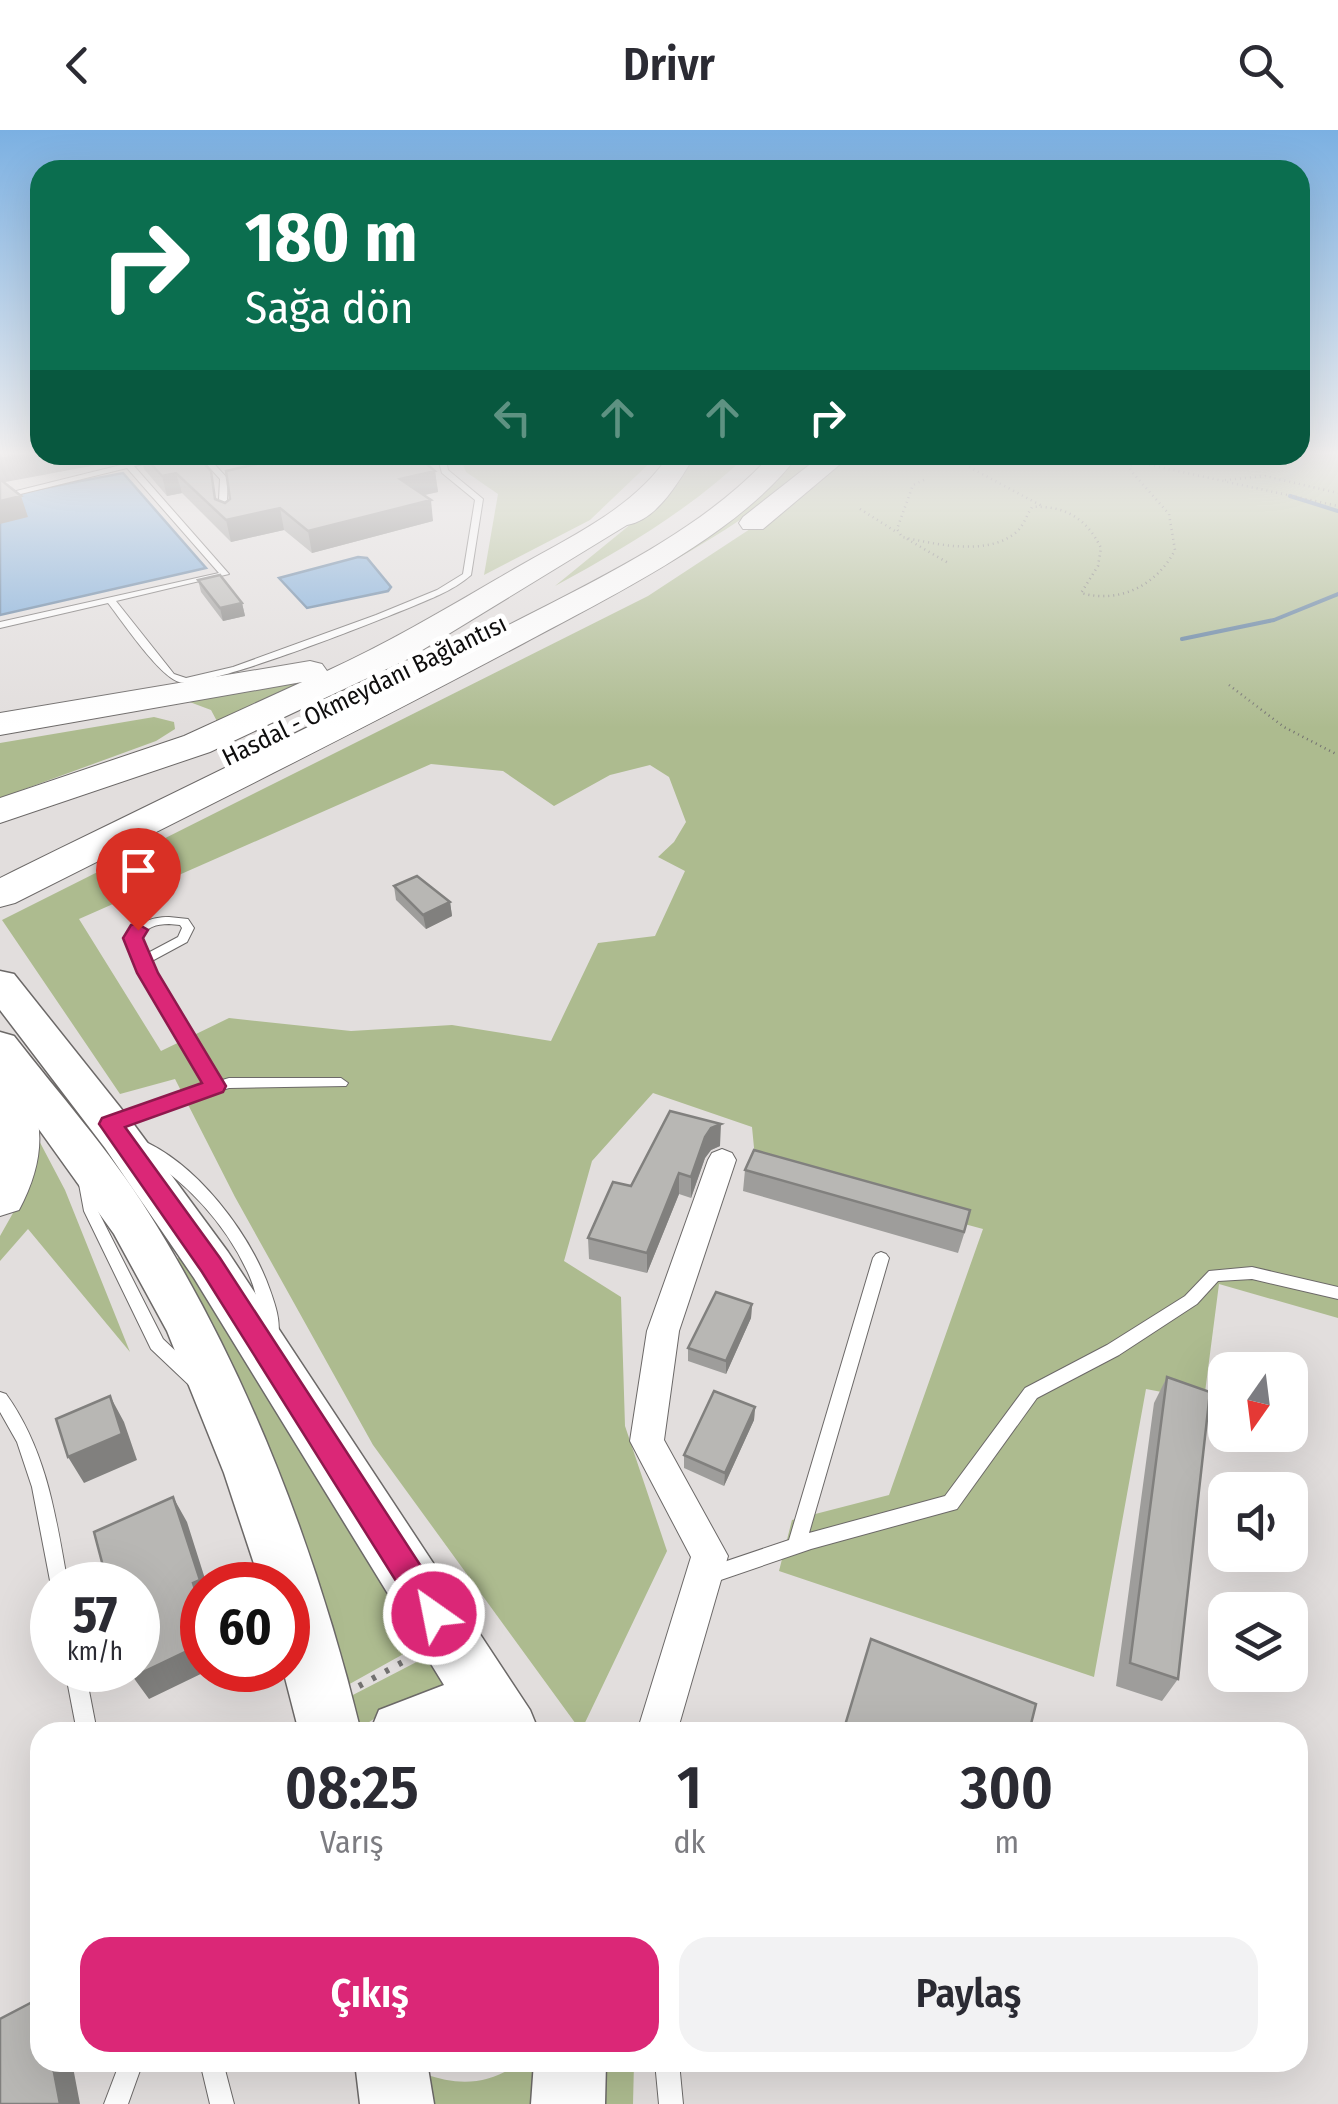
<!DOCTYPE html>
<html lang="tr">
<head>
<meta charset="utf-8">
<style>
  :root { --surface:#fff; --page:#f2f2f3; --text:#2b2b33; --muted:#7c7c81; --accent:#db2777 }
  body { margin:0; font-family:"Fira Sans Condensed",sans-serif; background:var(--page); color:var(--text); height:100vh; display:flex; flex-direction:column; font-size:38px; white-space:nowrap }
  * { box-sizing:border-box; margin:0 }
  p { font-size:32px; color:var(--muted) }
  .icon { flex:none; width:55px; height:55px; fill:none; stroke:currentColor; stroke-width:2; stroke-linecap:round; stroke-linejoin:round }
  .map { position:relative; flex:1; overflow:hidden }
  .details { position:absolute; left:30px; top:1592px; width:1278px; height:350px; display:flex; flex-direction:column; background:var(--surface); border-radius:30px; box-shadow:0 10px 40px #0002 }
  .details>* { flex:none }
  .hud { position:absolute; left:30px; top:30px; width:1280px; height:305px; border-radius:30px; box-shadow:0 10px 40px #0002; background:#0b6e4f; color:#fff; overflow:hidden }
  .needle { width:65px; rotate:194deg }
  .controls { position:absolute; left:1208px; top:1222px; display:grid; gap:20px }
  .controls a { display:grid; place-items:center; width:100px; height:100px; border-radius:20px; background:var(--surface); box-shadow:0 10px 40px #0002; font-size:50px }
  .speed { position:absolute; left:30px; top:1432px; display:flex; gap:20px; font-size:50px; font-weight:700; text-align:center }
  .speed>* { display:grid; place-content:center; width:130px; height:130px; border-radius:50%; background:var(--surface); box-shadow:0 10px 40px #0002; line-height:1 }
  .speed small { font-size:25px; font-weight:400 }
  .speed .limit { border:15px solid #d22; background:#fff; color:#111 }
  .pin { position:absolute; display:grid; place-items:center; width:85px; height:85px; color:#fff; margin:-102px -42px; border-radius:50% 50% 50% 0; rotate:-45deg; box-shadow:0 0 10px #0007 }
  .pin .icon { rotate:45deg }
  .me { position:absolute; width:110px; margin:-55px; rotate:327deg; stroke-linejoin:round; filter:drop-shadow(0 0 8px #0008) }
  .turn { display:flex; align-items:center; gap:35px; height:210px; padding:0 50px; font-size:45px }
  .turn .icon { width:130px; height:130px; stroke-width:2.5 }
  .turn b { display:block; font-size:70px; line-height:85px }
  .lanes { display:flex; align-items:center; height:95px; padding:0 50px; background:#0003; justify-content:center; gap:50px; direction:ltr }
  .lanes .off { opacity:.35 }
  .eta { display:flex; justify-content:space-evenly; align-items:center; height:170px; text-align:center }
  .eta b { font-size:60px; font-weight:600; line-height:70px }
  .action { display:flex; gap:20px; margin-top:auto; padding:20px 50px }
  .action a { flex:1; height:115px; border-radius:30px; background:var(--accent); color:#fff; font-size:40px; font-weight:600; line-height:115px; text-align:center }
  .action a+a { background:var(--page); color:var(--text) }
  header { display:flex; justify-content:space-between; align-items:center; height:130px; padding:0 50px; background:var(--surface); font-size:45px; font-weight:600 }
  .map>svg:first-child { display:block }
  .green { fill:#adbb8f; fill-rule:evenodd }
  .water { fill:#79a9d8; stroke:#597a9b; stroke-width:2.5 }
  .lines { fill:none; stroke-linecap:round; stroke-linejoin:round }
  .stream { stroke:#597a9b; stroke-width:4 }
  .service-casing { stroke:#6c6968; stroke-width:2 }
  .minor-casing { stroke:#6c6968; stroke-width:2 }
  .primary-casing { stroke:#6c6968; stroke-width:3 }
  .motorway-casing { stroke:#6c6968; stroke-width:2 }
  .path-far1 { stroke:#737170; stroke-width:2.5; stroke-dasharray:1 4; stroke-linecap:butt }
  .path { stroke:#737170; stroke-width:6; stroke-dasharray:4 11; stroke-linecap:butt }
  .service { fill:#fff; fill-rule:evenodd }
  .minor { fill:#fff; fill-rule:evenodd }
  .primary { fill:#fff; fill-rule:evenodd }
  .motorway { fill:#fff; fill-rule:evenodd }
  .wall { fill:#9e9d9b }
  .shaded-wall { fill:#81807e }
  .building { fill:#b8b7b4; stroke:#81807e; stroke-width:2.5 }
  .route { fill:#db2777; stroke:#8e194d; stroke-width:2.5 }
  .labels { text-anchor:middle; stroke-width:10; stroke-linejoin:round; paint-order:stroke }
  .far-street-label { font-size:25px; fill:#0e0d0d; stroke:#fff }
</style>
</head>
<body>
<header><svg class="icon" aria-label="back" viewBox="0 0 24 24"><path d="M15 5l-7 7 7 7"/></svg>Drivr<svg class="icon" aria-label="search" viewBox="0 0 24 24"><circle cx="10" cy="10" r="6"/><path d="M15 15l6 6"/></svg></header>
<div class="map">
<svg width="1338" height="1974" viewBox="0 0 1338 1974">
  <rect width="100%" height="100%" fill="#e2dedd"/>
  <path class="green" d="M 1300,322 L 1338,322 L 1338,1188 L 1219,1154 L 1204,1270 L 1146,1259 L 1094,1547 L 779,1441 L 792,1390 L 889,1365 L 983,1099 L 756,1038 L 752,997 L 653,963 L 592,1031 L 564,1131 L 621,1167 L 625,1296 L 667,1421 L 581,1601 L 373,1315 L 235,1067 L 175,949 L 120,964 L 2,790 L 648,466 L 747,401 L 850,325 L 1300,325 ZM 431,634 L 503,641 L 554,676 L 610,645 L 650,635 L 669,647 L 686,692 L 674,712 L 658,727 L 685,741 L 655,806 L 598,813 L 551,911 L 452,895 L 351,901 L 229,888 L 161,921 L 79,789 Z
    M 459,325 L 658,325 L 590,390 L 484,445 L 498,364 L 466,342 Z
    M 695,325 L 747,325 C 691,379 623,419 555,456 L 664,367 Z
    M 797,325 L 826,325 C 757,384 698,418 619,461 Z
    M 324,544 L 219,595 L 211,580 L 187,571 Z
    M 154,587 L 174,592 L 175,599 L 156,611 L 0,668 L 0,613 Z
    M 35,1003 L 65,1060 L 130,1222 L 28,1099 L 0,1131 L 0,1106 L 30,1053 Z
    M 182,1125 L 425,1512 L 346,1556 L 176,1130 Z
    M 430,1525 L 450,1554 C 415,1564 386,1578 359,1600 L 349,1567 Z
    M 518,1933 L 542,1933 L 539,1974 L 428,1974 L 425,1944 C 458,1956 490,1955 518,1933 Z
    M 600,1933 L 634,1933 L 633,1974 L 602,1974 Z"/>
  <path class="water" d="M 123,343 L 206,438 L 0,485 L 0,372 L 23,362 Z
    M 358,427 L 367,428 L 391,457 L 388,461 L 307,478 L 279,448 Z"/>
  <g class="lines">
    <path class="stream" d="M 1290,366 L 1338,381
      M 1182,509 L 1274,490 L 1338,464"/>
    <g class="service-casing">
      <path id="service" d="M 120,325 L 128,325 L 131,332 L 173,325 L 189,325 L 134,336 L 229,444 L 116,471 L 174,544 L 186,548 L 233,537 L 376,485 L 437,460 L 463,444 L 475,370 L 442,343 L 437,325 L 445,325 L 448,340 L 483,369 L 471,445 C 462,453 450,460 439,465 C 402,482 207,560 179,552 C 159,546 122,491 108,473 L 0,498 L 0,492 L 219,443 L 127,338 L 0,369 L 0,365 L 125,334 Z
        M 198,325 L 206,325 L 228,349 L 227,370 L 230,390 L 223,388 L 219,370 L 220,349 Z
        M 169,787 L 188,789 L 194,798 L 187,812 L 150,832 L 219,951 L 229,948 L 341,948 L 348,953 L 346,956 L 229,958 L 155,980 L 118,997 L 108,997 L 106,993 L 108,989 L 145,974 L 208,955 L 142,843 L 127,808 C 138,793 150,787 169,787 ZM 169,794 L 180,795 L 182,798 L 178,807 L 146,824 L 139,808 C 147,797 156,794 169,794 Z
        M 139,1009 C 196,1032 250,1103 270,1160 C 275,1174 281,1191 278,1206 L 272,1208 L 266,1206 C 259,1186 258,1165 249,1145 C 225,1091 183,1049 134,1018 L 132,1014 L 134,1010 Z
        M 86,1049 L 91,1050 L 93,1054 L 98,1081 L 163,1209 L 201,1245 L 203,1250 L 201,1255 L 195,1257 L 189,1255 L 151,1219 L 84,1081 L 79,1054 L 81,1050 Z
        M 881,1122 L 886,1124 L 889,1128 L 809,1403 L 945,1366 L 1025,1258 L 1107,1215 L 1185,1166 L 1209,1141 L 1252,1137 L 1338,1157 L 1338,1169 L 1252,1149 L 1218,1151 L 1197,1174 L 1119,1225 L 1037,1268 L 957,1379 L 811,1419 L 709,1454 L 703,1451 L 700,1445 L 703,1439 L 789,1410 L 873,1128 L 876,1124 Z
        M 0,1262 L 6,1264 C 47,1321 56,1387 68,1455 L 52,1455 L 52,1461 L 32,1357 L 17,1312 L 0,1282 Z
        M 65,1540 L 85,1540 L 97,1602 L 77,1602 Z
        M 120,1932 L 143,1932 L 128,1974 L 104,1974 Z
        M 200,1932 L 223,1932 L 234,1974 L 210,1974 Z
        M 655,1932 L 679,1932 L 683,1974 L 659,1974 Z"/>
    </g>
    <g class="minor-casing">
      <path id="minor" d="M 722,1019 L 732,1023 L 736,1030 L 679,1201 L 664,1310 L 728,1426 L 677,1602 L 637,1602 L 691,1427 L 630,1311 L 647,1201 L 708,1030 L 712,1023 Z"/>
    </g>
    <g class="primary-casing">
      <path id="primary" d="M 0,841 L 14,844 L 135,996 L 228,1122 L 530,1580 L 539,1602 L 370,1602 L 379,1580 L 444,1555 L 194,1148 L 105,1018 L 0,880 Z
        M 0,902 L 14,906 C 59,964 110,1021 148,1082 C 248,1240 317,1422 361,1602 L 299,1602 L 283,1540 L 288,1540 L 288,1455 L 261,1455 L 224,1343 L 167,1201 L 114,1104 L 0,945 Z
        M 355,1932 L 427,1932 L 434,1974 L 360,1974 Z
        M 534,1932 L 606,1932 L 605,1974 L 531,1974 Z"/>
    </g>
    <g class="motorway-casing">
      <path id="motorway" d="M 669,325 L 695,325 C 680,349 658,390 627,395 L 406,530 L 210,622 L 0,693 L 0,668 L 184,606 L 302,552 L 0,605 L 0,583 L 310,531 L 322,534 L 327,541 C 390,512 449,477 509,442 C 565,409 633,380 669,325 Z
        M 771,325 L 798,325 C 742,403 608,468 524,513 C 356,603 185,687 15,773 L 0,777 L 0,748 C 166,666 333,587 497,501 C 588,454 702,402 771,325 Z
        M 822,325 L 851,325 L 763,399 L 743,399 L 739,393 L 743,387 Z
        M 0,932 L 17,937 C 47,987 46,1029 19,1080 L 0,1086 Z"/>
    </g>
    <path class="path-far1" d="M 969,337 L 1042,376
      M 924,350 L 913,355 L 897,399 L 902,407 C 935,414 985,426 1014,404 C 1023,398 1026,386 1032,377 C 1065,375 1087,389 1101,418 L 1098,436 L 1081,463 C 1120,474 1157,455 1175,420 L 1169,384 L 1132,342 L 1129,337 L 1136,332 L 1338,376
      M 1225,350 L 1265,346 L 1338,363
      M 860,379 L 898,403
      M 907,409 L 950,434
      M 1229,555 L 1284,597 L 1338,625"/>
    <path class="path" d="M 359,1556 L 412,1527"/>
    <use href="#service" class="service"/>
    <use href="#minor" class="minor"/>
    <use href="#primary" class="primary"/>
    <use href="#motorway" class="motorway"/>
  </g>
  <path class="wall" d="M 140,325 L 196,325 L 217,370 L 225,373 L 378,334 L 435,341 L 438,362 L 424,365 L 433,391 L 312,423 L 284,400 L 231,412 L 182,363 L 167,366 L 144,339 Z
    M 198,450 L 242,473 L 245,486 L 223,491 L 201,462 Z
    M 394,756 L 450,772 L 452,786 L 426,799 L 396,770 Z
    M 670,981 L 720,1016 L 711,1020 L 705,1028 L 691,1068 L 679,1064 L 647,1143 L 589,1129 L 588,1108 L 631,1056 Z
    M 745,1040 L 965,1101 L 958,1123 L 743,1061 Z
    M 752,1174 L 751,1188 L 726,1244 L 688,1231 L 688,1218 Z
    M 1167,1247 L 1178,1549 L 1162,1571 L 1116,1556 L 1154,1273 Z
    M 755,1277 L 754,1290 L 724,1356 L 684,1338 L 684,1325 Z"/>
  <path class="shaded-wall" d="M 40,322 L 40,325 L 116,325 L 118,331 L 0,353 L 0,329 Z
    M 435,341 L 438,362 L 402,370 L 400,349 Z
    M 176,343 L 182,363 L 167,366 L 162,346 Z
    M 21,366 L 28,387 L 0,394 L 0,371 Z
    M 431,370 L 433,391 L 312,423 L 308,401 Z
    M 280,378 L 284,400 L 231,412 L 226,390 Z
    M 242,473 L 245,486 L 223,491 L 220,478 Z
    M 450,772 L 452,786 L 426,799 L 423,785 Z
    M 721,994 L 720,1016 L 711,1020 L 705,1028 L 691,1068 L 691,1047 L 705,1007 L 711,998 Z
    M 679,1043 L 679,1064 L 647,1143 L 647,1123 Z
    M 752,1174 L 751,1188 L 726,1244 L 726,1231 Z
    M 110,1266 L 124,1292 L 137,1330 L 84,1353 L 68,1327 Z
    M 755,1277 L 754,1290 L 724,1356 L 725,1343 Z
    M 173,1367 L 187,1392 L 207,1455 L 202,1455 L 202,1482 L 193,1453 Z
    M 202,1514 L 202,1540 L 209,1540 L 149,1569 L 133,1547 Z
    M 52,1932 L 72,1932 L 80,1974 L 60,1974 Z"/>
  <path class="building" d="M 0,322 L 40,322 L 0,329 Z
    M 143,325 L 196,325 L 211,341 L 215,369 L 225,373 L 230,369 L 226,341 L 296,325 L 365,325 L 378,334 L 417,326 L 435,341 L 400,349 L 431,370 L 308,401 L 280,378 L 226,390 L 176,343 L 162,346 Z
    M 0,350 L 1,350 L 21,366 L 0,371 Z
    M 220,445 L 242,473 L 220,478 L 198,450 Z
    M 417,746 L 450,772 L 423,785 L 394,756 Z
    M 670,981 L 721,994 L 711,998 L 705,1007 L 691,1047 L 679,1043 L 647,1123 L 588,1108 L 613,1052 L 631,1056 Z
    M 754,1020 L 970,1080 L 964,1102 L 745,1040 Z
    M 716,1162 L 752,1174 L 726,1231 L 688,1218 Z
    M 1167,1247 L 1210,1262 L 1178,1549 L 1130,1533 Z
    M 714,1261 L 755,1277 L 725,1343 L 684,1325 Z
    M 110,1266 L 122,1304 L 68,1327 L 56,1289 Z
    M 173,1367 L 200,1450 L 193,1453 L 202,1482 L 202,1514 L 133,1547 L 131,1540 L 138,1540 L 138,1455 L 108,1455 L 94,1402 Z
    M 871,1509 L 1036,1574 L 1029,1602 L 843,1602 Z
    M 40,1868 L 40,1932 L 52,1932 L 60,1974 L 0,1974 L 0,1889 Z"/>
  <linearGradient id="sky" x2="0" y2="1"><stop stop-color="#7bb0e2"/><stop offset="0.54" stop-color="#f2f0f0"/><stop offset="1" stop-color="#f2f0f0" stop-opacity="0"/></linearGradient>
  <rect width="1338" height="598" fill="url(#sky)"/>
  <path class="route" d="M 138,794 L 148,800 L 143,808 L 158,843 L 226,956 L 223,962 L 125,997 L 220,1128 L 445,1473 L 450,1484 L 445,1494 L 434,1499 L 423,1494 L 202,1142 L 99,994 L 102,988 L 202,953 L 137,843 L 123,808 L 131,795 Z"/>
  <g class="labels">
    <g class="far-street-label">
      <text transform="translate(364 560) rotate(-26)" y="9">Hasdal - Okmeydanı Bağlantısı</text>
    </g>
  </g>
</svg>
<div class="controls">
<a><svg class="needle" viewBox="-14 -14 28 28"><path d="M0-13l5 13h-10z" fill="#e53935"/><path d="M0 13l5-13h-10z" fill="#7c7c81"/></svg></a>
<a><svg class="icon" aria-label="sound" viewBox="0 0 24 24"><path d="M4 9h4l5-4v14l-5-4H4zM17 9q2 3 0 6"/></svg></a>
<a><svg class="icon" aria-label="layers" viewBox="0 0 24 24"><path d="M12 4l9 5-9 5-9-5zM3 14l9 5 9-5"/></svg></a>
</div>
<div class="speed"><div>57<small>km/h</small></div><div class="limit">60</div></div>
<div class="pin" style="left:138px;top:800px;background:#d93025"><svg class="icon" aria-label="arrive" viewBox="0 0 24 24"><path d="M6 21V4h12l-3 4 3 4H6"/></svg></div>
<svg class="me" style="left:434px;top:1484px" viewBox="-20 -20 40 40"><circle r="17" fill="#db2777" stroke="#fff" stroke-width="3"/><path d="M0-11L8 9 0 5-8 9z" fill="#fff"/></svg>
<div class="hud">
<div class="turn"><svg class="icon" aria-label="right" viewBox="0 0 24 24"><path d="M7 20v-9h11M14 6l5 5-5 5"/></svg><div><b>180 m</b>Sağa dön</div></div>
<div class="lanes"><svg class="icon off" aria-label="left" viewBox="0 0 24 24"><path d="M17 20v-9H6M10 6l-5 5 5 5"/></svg><svg class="icon off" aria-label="ahead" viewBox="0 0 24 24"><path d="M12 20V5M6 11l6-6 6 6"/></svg><svg class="icon off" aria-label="ahead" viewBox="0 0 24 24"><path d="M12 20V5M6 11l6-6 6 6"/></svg><svg class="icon" aria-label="right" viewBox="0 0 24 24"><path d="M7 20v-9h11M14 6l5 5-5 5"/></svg></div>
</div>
<section class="details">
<div class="eta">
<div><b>08:25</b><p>Varış</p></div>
<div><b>1</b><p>dk</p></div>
<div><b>300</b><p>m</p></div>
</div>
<div class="action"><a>Çıkış</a><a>Paylaş</a></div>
</section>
</div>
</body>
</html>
